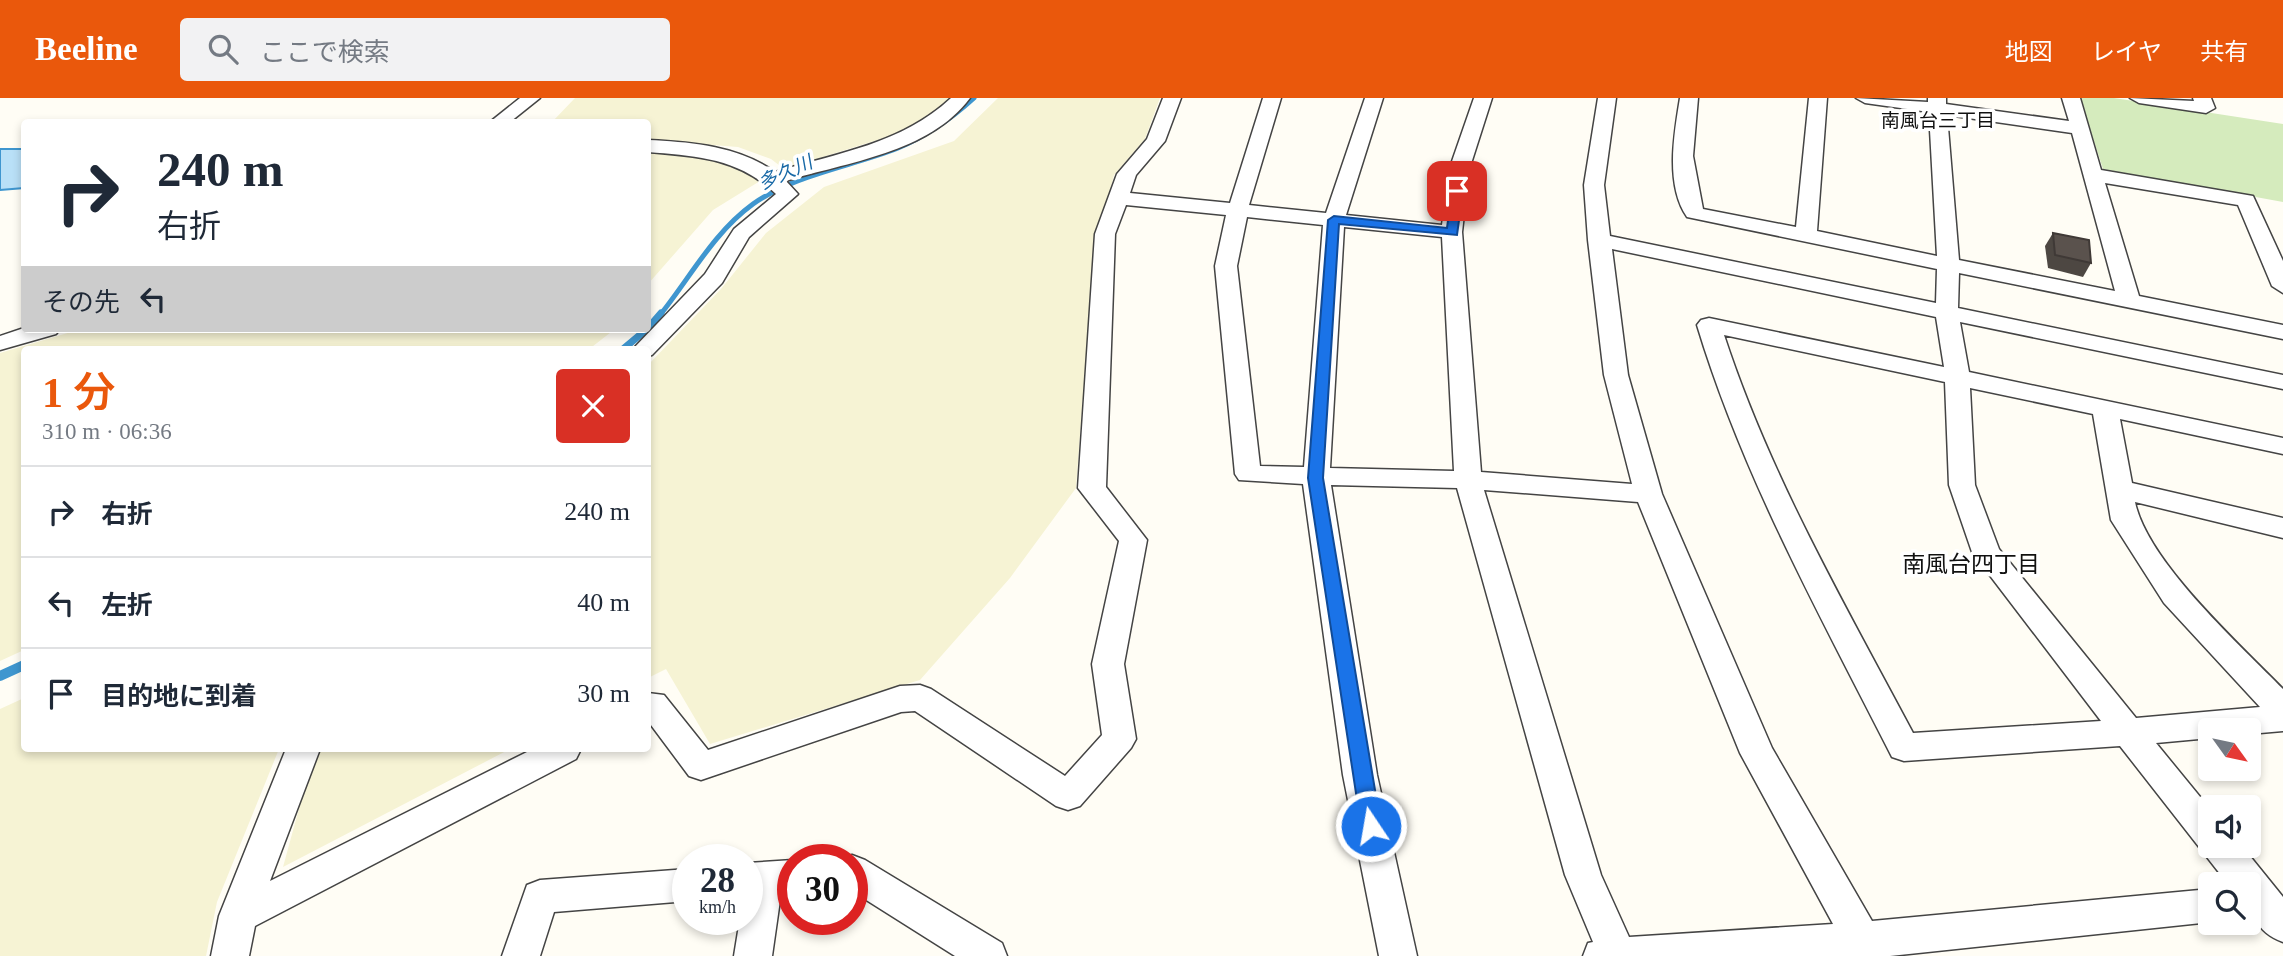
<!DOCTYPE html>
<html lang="ja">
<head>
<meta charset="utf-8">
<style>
  :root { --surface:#fff; --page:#f2f2f3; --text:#1f2937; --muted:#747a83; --line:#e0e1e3; --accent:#ea580c }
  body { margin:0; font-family:"Times New Roman","Noto Sans JP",serif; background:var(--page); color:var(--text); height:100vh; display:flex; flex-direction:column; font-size:26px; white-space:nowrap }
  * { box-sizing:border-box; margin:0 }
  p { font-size:23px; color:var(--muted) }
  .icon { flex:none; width:38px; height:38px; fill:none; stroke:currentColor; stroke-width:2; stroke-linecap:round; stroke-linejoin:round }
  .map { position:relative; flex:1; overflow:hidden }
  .details { position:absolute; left:21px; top:248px; width:630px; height:406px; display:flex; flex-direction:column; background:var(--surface); border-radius:7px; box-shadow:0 4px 10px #0003 }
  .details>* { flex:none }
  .hud { position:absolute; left:21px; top:21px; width:630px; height:214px; border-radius:7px; box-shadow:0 4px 10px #0003; background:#fff; color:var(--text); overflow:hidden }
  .needle { width:46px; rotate:123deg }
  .buttons { position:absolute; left:2198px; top:620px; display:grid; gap:14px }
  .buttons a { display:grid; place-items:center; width:63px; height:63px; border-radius:7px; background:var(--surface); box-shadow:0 4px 10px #0003; font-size:35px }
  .speed { position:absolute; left:672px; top:746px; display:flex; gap:14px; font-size:35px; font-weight:700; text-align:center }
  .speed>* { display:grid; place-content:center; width:91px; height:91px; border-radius:50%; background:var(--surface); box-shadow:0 4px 10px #0003; line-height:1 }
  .speed small { font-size:18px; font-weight:400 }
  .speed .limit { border:10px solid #d22; background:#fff; color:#111 }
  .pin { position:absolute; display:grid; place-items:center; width:60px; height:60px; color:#fff; margin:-30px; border-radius:14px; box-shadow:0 4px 10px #0006 }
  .me { position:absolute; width:77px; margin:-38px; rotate:348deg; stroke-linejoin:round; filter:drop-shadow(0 0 5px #0008) }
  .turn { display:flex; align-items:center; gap:24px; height:147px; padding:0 21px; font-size:32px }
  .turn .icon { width:91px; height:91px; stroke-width:2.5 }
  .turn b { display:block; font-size:49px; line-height:60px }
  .then { display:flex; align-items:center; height:66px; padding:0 21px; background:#0003; gap:14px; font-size:26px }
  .round { display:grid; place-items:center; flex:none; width:74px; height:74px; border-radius:7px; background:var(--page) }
  .summary { display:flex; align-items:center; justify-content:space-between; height:119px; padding:0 21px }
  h1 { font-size:42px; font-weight:600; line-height:52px; color:var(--accent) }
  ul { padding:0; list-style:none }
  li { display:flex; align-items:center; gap:21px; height:91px; padding:0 21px; border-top:2px solid var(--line) }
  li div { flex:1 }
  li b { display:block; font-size:26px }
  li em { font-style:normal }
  header { display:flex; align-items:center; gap:42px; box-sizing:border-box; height:98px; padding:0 35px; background:var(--accent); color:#fff }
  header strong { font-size:33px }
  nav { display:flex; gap:38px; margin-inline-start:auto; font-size:24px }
  .search { width:490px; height:63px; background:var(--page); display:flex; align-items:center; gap:18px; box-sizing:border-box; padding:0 24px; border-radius:7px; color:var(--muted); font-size:26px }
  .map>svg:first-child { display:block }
  .farmland { fill:#f6f3d4 }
  .green { fill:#d5ebbd }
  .water { fill:#b9e0f7; stroke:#3f96cf; stroke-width:2 }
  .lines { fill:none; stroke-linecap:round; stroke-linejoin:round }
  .stream-far2 { stroke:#3f96cf; stroke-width:5 }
  .stream-far1 { stroke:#3f96cf; stroke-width:7 }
  .stream { stroke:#3f96cf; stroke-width:10 }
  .minor-casing { stroke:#444; stroke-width:3 }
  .minor { fill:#fff; fill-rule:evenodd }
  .wall { fill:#4d4742 }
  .building { fill:#5a524d; stroke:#3f3936; stroke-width:2 }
  .route { fill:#1a73e8; stroke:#114b97; stroke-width:2 }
  .labels { text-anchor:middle; stroke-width:7; stroke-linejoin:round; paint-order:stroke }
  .far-neighbourhood-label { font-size:19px; fill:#111; stroke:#fff }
  .far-water-label { font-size:19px; font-style:italic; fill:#1768a6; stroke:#fff }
  .neighbourhood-label { font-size:23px; fill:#111; stroke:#fff }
</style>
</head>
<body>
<header>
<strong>Beeline</strong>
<div class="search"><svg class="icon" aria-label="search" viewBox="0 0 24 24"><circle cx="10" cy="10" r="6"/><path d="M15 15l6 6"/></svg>ここで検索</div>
<nav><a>地図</a><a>レイヤ</a><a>共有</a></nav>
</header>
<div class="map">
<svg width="2283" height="858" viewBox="0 0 2283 858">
  <rect width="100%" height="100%" fill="#fffdf5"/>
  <path class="farmland" d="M 575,0 L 952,0 L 938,14 L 900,35 L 784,71 L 771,61 L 738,49 L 648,42 L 648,24 L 552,24 Z
    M 998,0 L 1160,0 L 1145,41 L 1114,77 L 1094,156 L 1076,390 L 1010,480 L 920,582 L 710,646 L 666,571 L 648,580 L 648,267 L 721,191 L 766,135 L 824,89 L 954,43 Z
    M 648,53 L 700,57 L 744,69 L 760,83 L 713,112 L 648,186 Z
    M 81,231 L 615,231 L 588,252 L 24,252 L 24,552 L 0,563 L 0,255 Z
    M 24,600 L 24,651 L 279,651 L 217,804 L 206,858 L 0,858 L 0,611 Z
    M 321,651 L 510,651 L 283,769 L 306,685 Z"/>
  <path class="green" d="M 2080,0 L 2114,0 L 2283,26 L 2283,104 L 2103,71 Z"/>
  <path class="water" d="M 0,51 L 24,51 L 24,90 L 0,92 Z"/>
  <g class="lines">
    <path class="stream-far2" d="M 660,217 C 690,180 713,135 753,106 C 796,76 850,69 898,50 C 927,38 951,21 974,0"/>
    <path class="stream-far1" d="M 648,230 L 661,215
      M 622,252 L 647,231"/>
    <path class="stream" d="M 0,578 L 24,567"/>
    <g class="minor-casing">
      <path id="minor" d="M 520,0 L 540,0 L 510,24 L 490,24 Z
        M 951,0 L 970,0 C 929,55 847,64 786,83 L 798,96 L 749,139 L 722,185 L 652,257 L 648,258 L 648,252 L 632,252 L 705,176 L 734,131 L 776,96 C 739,60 696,58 648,54 L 648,42 C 692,44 738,48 775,74 C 837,55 902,46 951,0 Z
        M 1163,0 L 1181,0 L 1165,43 L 1136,77 L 1130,95 L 1230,105 L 1263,0 L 1281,0 L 1249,107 L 1326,115 L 1365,0 L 1383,0 L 1346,117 L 1442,127 L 1449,72 L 1474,0 L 1492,0 L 1469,72 L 1462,134 L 1481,374 L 1632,386 L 1604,277 L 1588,142 L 1584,87 L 1598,0 L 1616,0 L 1604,87 L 1610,138 L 1936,205 L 1937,171 L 1687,119 C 1665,87 1674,36 1680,0 L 1698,0 L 1693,58 L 1703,111 L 1796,129 L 1809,0 L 1827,0 L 1817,133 L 1937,158 L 1929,14 L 1865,5 L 1856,0 L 1928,4 L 1928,0 L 1946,0 L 1946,6 L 2069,23 L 2062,0 L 2080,0 L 2101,72 L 2253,98 L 2283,163 L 2283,195 L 2272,188 L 2238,107 L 2105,85 L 2139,198 L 2283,227 L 2283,241 L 1959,175 L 1958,210 L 2283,277 L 2283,291 L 1960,224 L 1969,274 L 2283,340 L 2283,356 L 2120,321 L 2132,385 L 2283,420 L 2283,440 L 2135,404 C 2147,463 2240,547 2283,591 L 2283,633 L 2249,636 L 2249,632 L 2210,632 L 2210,640 L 2156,645 L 2210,711 L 2210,747 L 2241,747 L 2283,799 L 2283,844 C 2255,834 2249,813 2249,786 L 2228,786 L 2120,648 L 1904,663 L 1892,659 C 1820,517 1743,379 1697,227 L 1701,222 L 1709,220 L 1944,269 L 1936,219 L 1612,151 L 1628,277 L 1662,396 L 1772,650 L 1872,823 L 2210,791 L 2211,824 L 1890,858 L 1583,858 L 1588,845 L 1593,844 L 1565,777 L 1457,390 L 1331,387 L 1377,677 L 1417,858 L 1379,858 L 1343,677 L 1303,386 L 1239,382 L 1235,376 L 1215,168 L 1226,117 L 1126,107 L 1115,136 L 1106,389 L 1147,442 L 1124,566 L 1136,641 L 1131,650 L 1080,708 L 1068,712 L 1056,708 L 915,613 L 901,614 L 701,682 L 689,678 L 648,623 L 648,595 L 664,597 L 708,652 L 900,588 L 920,587 L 931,591 L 1065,678 L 1102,637 L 1092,566 L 1119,443 L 1078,390 L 1095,136 L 1117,76 L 1147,41 ZM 1947,17 L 2072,35 L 2115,193 L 1959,162 ZM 1247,119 L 1323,127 L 1304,369 L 1260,368 L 1237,168 ZM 1344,129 L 1442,139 L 1454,373 L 1330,370 ZM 1724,237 L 1945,284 L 1949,387 L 1972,454 L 2101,623 L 1913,635 C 1844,505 1770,378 1724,237 ZM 1970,290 L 2093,316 L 2111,422 L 2164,505 L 2260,609 L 2136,620 L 1999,451 L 1975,387 ZM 1484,392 L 1638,404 L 1740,655 L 1833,826 L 1629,839 L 1601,777 Z
        M 2130,0 L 2194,3 L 2193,0 L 2211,0 L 2215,10 L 2206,15 L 2139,5 Z
        M 24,230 L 24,231 L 60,231 L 56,236 L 0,252 L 0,238 Z
        M 286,651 L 320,651 L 270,783 L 533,651 L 581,651 L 576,661 L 255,828 L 249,858 L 211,858 L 219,818 Z
        M 852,757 L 865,762 L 1002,845 L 1007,858 L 955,858 L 852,793 L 852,761 L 840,761 Z
        M 793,762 L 793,794 L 781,795 L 772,858 L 734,858 L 740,821 L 747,821 L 747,765 Z
        M 688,771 L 688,803 L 554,814 L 540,858 L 502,858 L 527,787 L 540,782 Z"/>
    </g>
    <use href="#minor" class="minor"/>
  </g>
  <path class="wall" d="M 2053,135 L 2091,165 L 2083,179 L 2048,170 L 2045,148 Z"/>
  <path class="building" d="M 2053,135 L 2089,142 L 2091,165 L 2055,157 Z"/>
  <path class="route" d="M 1457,89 L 1463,93 L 1457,137 L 1339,126 L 1323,380 L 1381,728 L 1378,734 L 1371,737 L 1364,734 L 1361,728 L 1308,380 L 1328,122 L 1334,118 L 1447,130 L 1452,93 Z"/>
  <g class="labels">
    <g class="far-neighbourhood-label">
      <text x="1938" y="29">南風台三丁目</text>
    </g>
    <g class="far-water-label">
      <text transform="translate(785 74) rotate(-24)" y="7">多久川</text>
    </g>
    <g class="neighbourhood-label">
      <text x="1971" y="474">南風台四丁目</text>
    </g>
  </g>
</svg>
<div class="buttons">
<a><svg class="needle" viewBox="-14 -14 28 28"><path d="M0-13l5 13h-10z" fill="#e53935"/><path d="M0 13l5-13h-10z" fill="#747a83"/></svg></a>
<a><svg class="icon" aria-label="sound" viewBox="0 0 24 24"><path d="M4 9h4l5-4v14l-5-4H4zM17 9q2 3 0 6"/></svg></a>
<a><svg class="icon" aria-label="search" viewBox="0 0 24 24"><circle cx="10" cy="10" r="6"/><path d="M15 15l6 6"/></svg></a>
</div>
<div class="speed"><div>28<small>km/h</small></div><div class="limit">30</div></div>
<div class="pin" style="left:1457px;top:93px;background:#d93025"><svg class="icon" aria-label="arrive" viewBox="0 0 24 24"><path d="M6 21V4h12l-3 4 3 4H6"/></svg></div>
<svg class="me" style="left:1371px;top:728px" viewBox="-20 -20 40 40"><circle r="17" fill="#1a73e8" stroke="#fff" stroke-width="3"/><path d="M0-11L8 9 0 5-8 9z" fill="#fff"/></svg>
<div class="hud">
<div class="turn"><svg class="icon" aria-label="right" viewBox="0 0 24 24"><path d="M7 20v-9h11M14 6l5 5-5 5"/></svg><div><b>240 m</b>右折</div></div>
<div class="then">その先<svg class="icon" aria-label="left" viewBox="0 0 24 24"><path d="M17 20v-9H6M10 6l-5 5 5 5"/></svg></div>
</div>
<section class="details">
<div class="summary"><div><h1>1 分</h1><p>310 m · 06:36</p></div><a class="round" style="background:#d93025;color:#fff"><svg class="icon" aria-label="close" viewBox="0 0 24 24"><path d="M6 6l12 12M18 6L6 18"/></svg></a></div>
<ul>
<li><svg class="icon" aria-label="right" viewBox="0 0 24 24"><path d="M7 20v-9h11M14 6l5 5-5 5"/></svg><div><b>右折</b></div><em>240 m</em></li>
<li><svg class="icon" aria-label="left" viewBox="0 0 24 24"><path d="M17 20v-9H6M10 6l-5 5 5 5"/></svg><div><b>左折</b></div><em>40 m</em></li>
<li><svg class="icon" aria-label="arrive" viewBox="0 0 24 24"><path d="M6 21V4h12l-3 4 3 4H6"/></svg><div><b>目的地に到着</b></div><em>30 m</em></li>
</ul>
</section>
</div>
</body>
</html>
